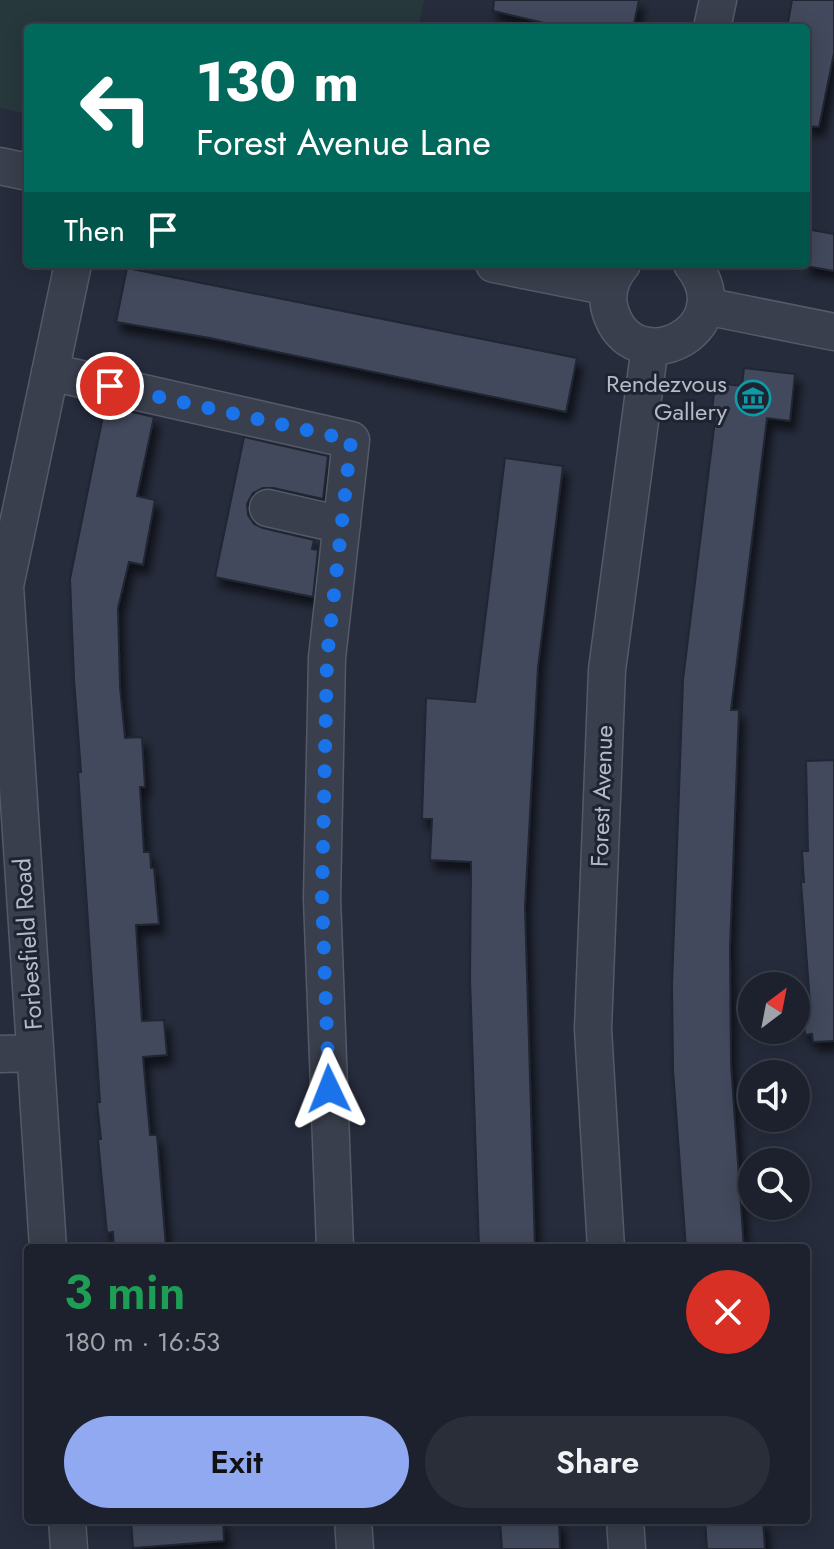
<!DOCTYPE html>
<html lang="en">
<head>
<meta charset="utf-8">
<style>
  :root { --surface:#1c212d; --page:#292e39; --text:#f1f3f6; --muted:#a0a3aa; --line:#3a3e49; --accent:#91a9f1 }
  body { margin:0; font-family:Jost,sans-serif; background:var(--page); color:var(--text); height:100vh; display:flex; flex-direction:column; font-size:30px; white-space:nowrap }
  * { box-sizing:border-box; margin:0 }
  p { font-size:26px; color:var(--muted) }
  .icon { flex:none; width:44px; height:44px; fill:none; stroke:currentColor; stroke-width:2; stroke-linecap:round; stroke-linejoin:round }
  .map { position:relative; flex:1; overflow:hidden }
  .drawer { position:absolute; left:24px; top:1244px; width:786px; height:280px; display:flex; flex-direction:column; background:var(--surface); border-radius:8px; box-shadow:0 4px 20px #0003,0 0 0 2px var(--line) }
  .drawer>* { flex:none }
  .top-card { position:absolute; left:24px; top:24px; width:786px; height:244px; border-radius:8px; box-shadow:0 4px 20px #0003,0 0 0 2px var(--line); background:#00695c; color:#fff; overflow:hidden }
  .needle { width:52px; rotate:32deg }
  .fabs { position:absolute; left:738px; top:972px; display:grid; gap:16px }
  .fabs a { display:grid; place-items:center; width:72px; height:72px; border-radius:50%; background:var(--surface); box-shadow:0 4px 20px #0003,0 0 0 2px var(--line); font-size:40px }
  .pin { position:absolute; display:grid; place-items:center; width:68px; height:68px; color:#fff; margin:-34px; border:4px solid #fff; border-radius:50%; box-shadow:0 2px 8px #0007 }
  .me { position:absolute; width:88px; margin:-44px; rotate:358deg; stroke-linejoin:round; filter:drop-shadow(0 0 6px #0008) }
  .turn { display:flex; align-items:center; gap:28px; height:168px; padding:0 40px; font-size:36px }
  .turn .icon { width:104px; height:104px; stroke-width:2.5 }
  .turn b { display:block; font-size:56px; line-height:68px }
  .then { display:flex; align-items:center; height:76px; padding:0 40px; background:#0003; gap:16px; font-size:30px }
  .round { display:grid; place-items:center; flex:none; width:84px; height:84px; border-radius:42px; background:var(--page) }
  .summary { display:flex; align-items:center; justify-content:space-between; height:136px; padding:0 40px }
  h1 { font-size:48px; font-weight:600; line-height:60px; color:#1e9e55 }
  .button { display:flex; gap:16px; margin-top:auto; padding:16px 40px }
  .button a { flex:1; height:92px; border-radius:48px; background:var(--accent); color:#111; font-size:32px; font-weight:600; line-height:92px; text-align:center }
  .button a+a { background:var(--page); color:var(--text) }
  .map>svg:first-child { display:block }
  .green { fill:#27383d }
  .building { fill:#424a5b; stroke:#202633; stroke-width:2; filter:url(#shadow) }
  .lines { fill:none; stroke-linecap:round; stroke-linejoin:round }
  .minor-casing { stroke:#545a67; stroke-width:39 }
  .minor { stroke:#393f4c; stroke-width:36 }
  .route { stroke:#1a73e8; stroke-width:14; stroke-dasharray:0 25.2 }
  .labels { text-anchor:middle; stroke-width:6; stroke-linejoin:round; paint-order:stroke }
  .poi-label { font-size:24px; fill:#b5bac7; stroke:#1e2431; text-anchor:end }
  .street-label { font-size:24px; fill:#b5bac7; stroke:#1e2431 }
</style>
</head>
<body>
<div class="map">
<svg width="834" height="1549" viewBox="0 0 834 1549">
  <defs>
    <filter id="shadow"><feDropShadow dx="5" dy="9" stdDeviation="4" flood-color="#0009"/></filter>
  </defs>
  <rect width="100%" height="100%" fill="#262c3c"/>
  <path class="green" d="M 0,0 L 424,0 L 418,28 L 28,28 L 28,114 L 0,108 Z"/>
  <path class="building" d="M 494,0 L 639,0 L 633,28 L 561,27 L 493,11 Z
    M 792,0 L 834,0 L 834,53 L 819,127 L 806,126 L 806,28 L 787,28 Z
    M 806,229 L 834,234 L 834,271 L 806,266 Z
    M 127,268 L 577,358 L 566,412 L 210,338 L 116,322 Z
    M 744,368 L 795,374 L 790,421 L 767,418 L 731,710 L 739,710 L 730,948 L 731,1065 L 744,1248 L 686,1248 L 673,1070 L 672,985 L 683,680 L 716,412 L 712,411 L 715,383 L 742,386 Z
    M 105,406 L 154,417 L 137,496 L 155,500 L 143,565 L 129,562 L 118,608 L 120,687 L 125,738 L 142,737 L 145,787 L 140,787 L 144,852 L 150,852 L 151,868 L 154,868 L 159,924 L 136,925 L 142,1021 L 164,1020 L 167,1055 L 143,1057 L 150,1135 L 157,1135 L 166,1248 L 114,1248 L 113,1232 L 107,1233 L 98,1139 L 101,1139 L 97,1102 L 100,1102 L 78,772 L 81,772 L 74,679 L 70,579 Z
    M 244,437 L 328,456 L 323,499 L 273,488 L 263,488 L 253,493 L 247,504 L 248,515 L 254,524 L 263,528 L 314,540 L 312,549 L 318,550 L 313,597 L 215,577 Z
    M 505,458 L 563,466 L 538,667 L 525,906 L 535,1248 L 479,1248 L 470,979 L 471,862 L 430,860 L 432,819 L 422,819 L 426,698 L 475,702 Z
    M 834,760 L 834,1041 L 813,1042 L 812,1034 L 805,1035 L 802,1005 L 810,1004 L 801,882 L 804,882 L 802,851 L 808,851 L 806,761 Z
    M 131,1520 L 223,1520 L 224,1541 L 133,1548 Z
    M 500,1520 L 559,1520 L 560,1549 L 502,1549 Z
    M 705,1520 L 763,1520 L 765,1549 L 707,1549 Z"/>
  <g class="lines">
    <g class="minor-casing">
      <path id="minor" d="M 712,28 L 718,0
        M 0,166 L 28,172
        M 494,264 L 609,287
        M 622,264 C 611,277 605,293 610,310 C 631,385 745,331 692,264
        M 705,306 L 834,332
        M 50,372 L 351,440 L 327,658 L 322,898 L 335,1248
        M 268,508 L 342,525
        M 0,1054 L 35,1053
        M 48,1248 L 5,586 L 73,264
        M 606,1248 L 593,1029 L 607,670 L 650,346
        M 67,1520 L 69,1549
        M 353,1520 L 355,1549
        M 625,1520 L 627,1549"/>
    </g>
    <use href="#minor" class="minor"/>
  </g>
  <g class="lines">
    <path class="route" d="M 110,386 L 351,440 L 327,658 L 322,898 L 329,1089"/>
  </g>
  <defs>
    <g id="museum-ring" transform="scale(1.8)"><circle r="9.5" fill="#1e2431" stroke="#0f9aa8" stroke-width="1.5"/><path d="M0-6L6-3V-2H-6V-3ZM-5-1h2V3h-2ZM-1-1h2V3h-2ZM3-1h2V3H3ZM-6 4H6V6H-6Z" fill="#0f9aa8"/></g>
  </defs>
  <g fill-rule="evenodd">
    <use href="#museum-ring" x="753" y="398"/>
  </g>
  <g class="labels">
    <g class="poi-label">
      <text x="727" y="392">Rendezvous<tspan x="727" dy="28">Gallery</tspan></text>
    </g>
    <g class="street-label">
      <text transform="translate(602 796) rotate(-88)" y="8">Forest Avenue</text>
      <text transform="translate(28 944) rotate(-94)" y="8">Forbesfield Road</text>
    </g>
  </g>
</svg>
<div class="fabs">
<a><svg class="needle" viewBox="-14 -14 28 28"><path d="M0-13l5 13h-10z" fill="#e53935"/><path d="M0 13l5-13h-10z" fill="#a0a3aa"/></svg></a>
<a><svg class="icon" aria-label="sound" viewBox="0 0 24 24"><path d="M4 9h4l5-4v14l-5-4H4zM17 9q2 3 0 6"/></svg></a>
<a><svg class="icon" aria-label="search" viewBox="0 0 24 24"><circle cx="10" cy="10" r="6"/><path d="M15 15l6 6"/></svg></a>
</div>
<div class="pin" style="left:110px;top:386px;background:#d93025"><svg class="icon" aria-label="arrive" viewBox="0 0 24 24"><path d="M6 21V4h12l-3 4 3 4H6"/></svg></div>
<svg class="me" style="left:329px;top:1089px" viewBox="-20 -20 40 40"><path d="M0-17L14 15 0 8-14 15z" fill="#1a73e8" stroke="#fff" stroke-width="4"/></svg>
<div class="top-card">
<div class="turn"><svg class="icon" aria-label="left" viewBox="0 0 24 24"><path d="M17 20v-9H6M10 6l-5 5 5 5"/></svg><div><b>130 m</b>Forest Avenue Lane</div></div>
<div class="then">Then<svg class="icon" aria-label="arrive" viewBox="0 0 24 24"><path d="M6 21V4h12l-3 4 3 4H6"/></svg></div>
</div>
<section class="drawer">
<div class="summary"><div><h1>3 min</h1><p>180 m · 16:53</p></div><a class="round" style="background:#d93025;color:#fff"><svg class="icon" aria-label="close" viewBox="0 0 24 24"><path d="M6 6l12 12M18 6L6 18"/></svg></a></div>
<div class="button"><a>Exit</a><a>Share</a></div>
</section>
</div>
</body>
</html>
